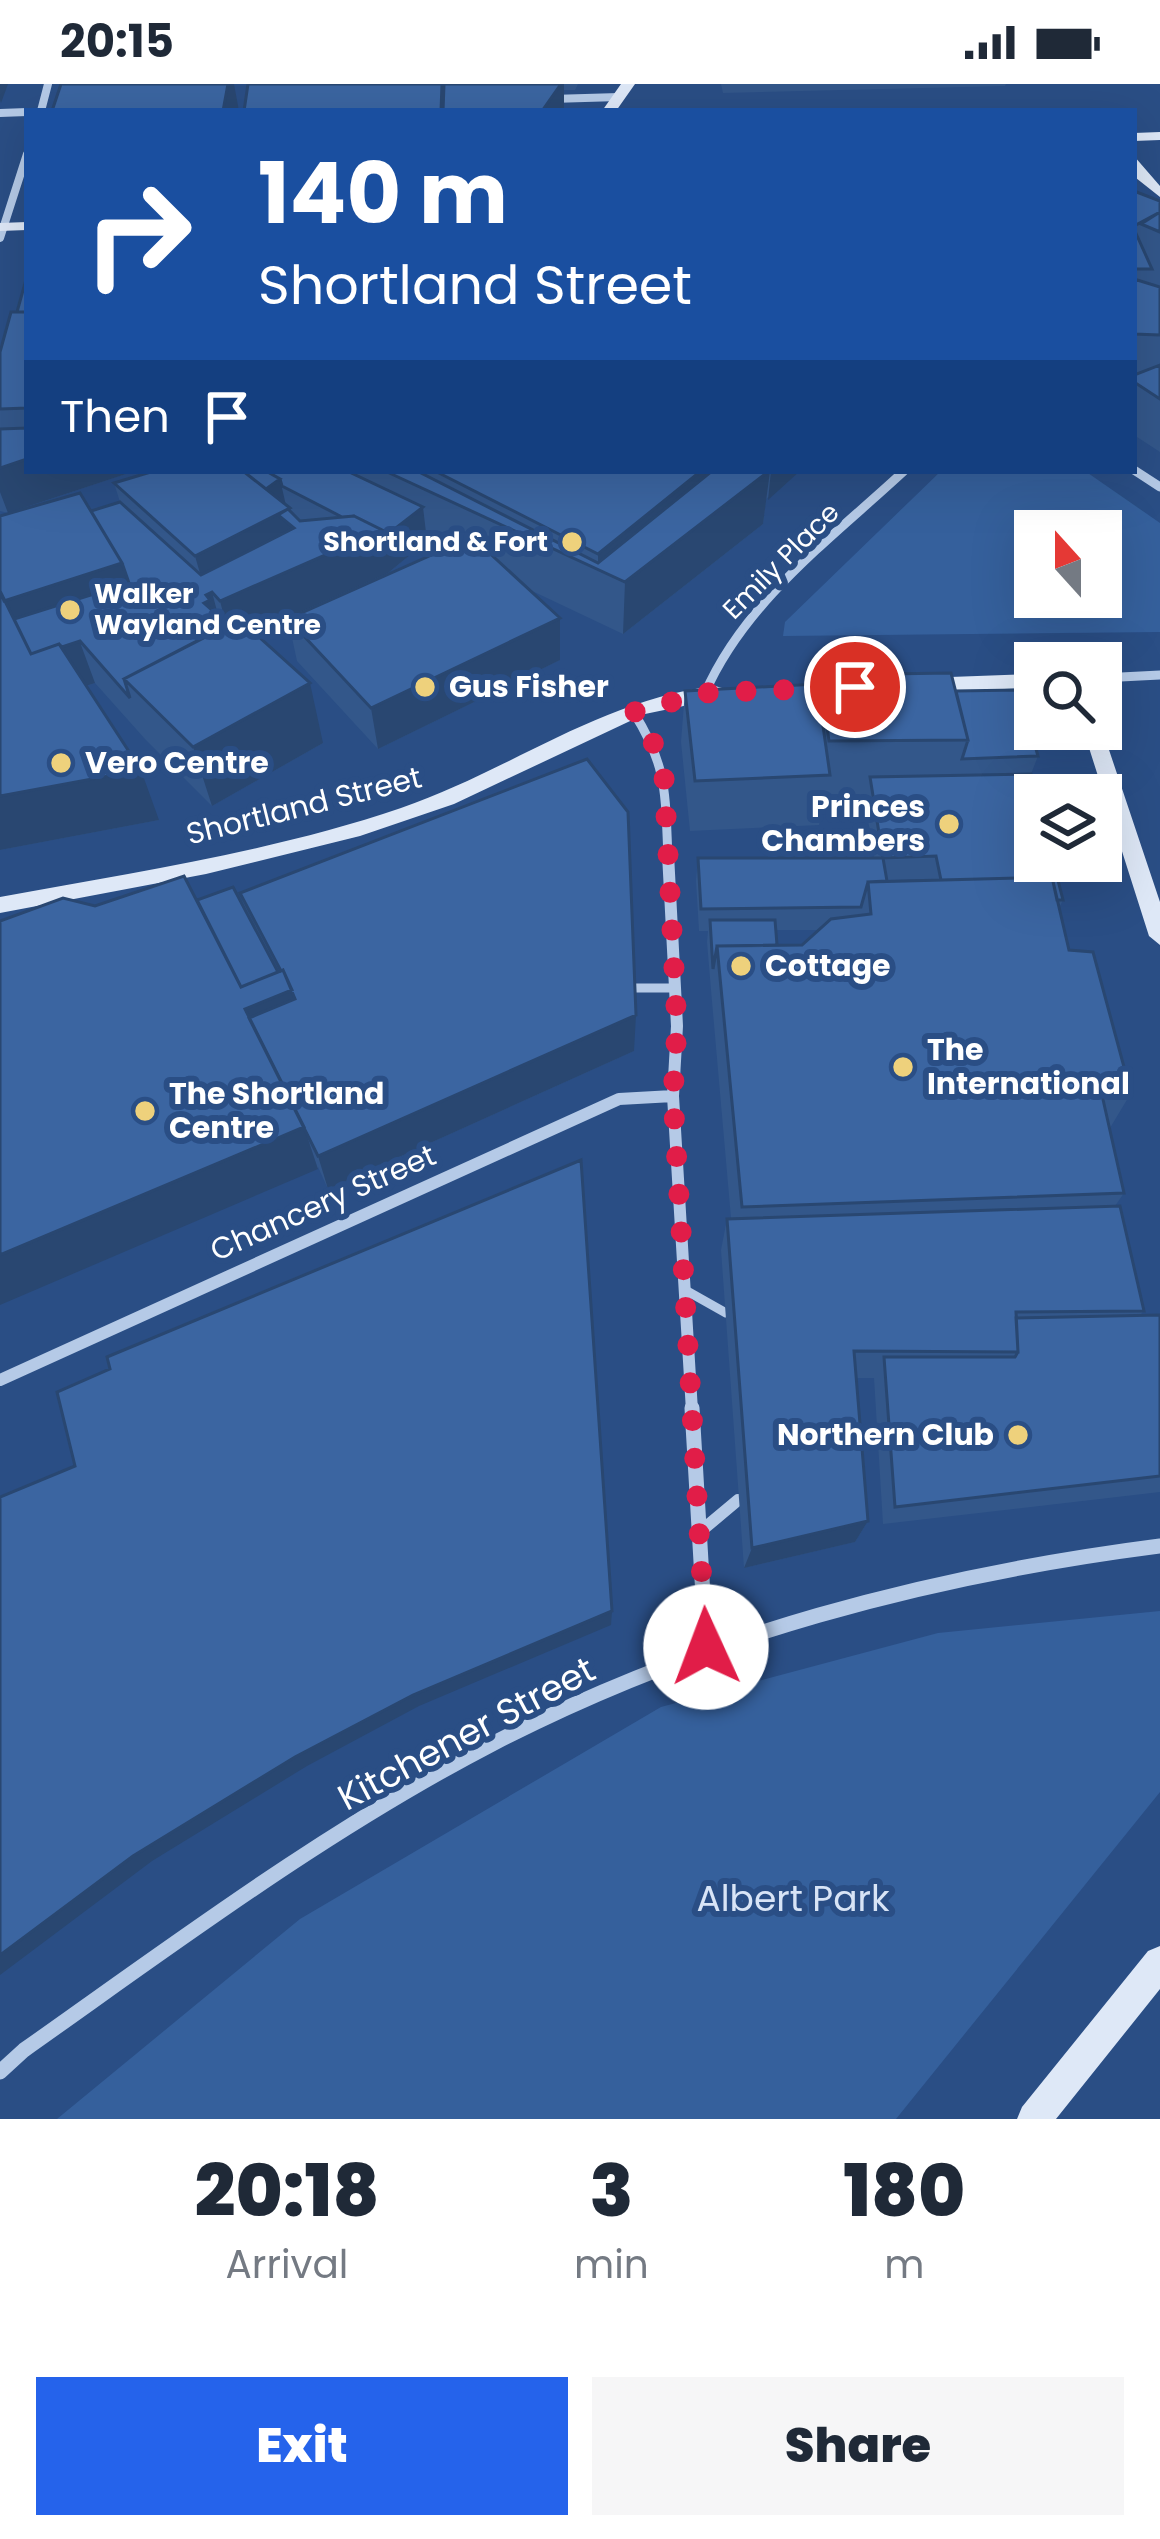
<!DOCTYPE html>
<html lang="en">
<head>
<meta charset="utf-8">
<style>
  :root { --surface:#fff; --page:#f6f6f7; --text:#1f2937; --muted:#747a83; --accent:#2563eb }
  body { margin:0; font-family:Poppins,sans-serif; background:var(--page); color:var(--text); height:100vh; display:flex; flex-direction:column; font-size:45px; white-space:nowrap }
  * { box-sizing:border-box; margin:0 }
  p { font-size:39px; color:var(--muted) }
  .icon { flex:none; width:66px; height:66px; fill:none; stroke:currentColor; stroke-width:2; stroke-linecap:round; stroke-linejoin:round }
  .map { position:relative; height:2035px; overflow:hidden }
  .panel { display:flex; flex-direction:column; background:var(--surface); flex:1 }
  .panel>* { flex:none }
  .top-card { position:absolute; left:24px; top:24px; width:1113px; height:366px; border-radius:0px; box-shadow:0 12px 48px #0002; background:#1a4fa0; color:#fff; overflow:hidden }
  .needle { width:78px; rotate:339deg }
  .fabs { position:absolute; left:1014px; top:426px; display:grid; gap:24px }
  .fabs a { display:grid; place-items:center; width:108px; height:108px; border-radius:0px; background:var(--surface); box-shadow:0 12px 48px #0002; font-size:60px }
  .pin { position:absolute; display:grid; place-items:center; width:102px; height:102px; color:#fff; margin:-51px; border:6px solid #fff; border-radius:50%; box-shadow:0 3px 12px #0007 }
  .me { position:absolute; width:132px; margin:-66px; rotate:358deg; stroke-linejoin:round; filter:drop-shadow(0 0 9px #0008) }
  .turn { display:flex; align-items:center; gap:42px; height:252px; padding:0 36px; font-size:54px }
  .turn .icon { width:156px; height:156px; stroke-width:2.5 }
  .turn b { display:block; font-size:84px; line-height:102px }
  .then { display:flex; align-items:center; height:114px; padding:0 36px; background:#0003; gap:24px; font-size:45px }
  .eta { display:flex; justify-content:space-evenly; align-items:center; height:204px; text-align:center }
  .eta b { font-size:72px; font-weight:800; line-height:84px }
  .primary-button { display:flex; gap:24px; margin-top:auto; padding:24px 36px }
  .primary-button a { flex:1; height:138px; border-radius:0px; background:var(--accent); color:#fff; font-size:48px; font-weight:800; line-height:138px; text-align:center }
  .primary-button a+a { background:var(--page); color:var(--text) }
  .status { display:flex; justify-content:space-between; align-items:center; height:84px; padding:0 60px; background:var(--surface); direction:ltr }
  .status svg { height:33px; fill:currentColor }
  .map>svg:first-child { display:block }
  .green { fill:#35609c; fill-rule:evenodd }
  .lines { fill:none; stroke-linecap:round; stroke-linejoin:round }
  .lane-far1 { stroke:#b5cae7; stroke-width:9 }
  .lane { stroke:#b5cae7; stroke-width:12 }
  .street-far3 { stroke:#b5cae7; stroke-width:8 }
  .street-far2 { stroke:#b5cae7; stroke-width:9 }
  .street-far1 { stroke:#b5cae7; stroke-width:12 }
  .street { stroke:#b5cae7; stroke-width:15 }
  .secondary { fill:#dee8f7; fill-rule:evenodd }
  .wall { fill:#33578a; fill-rule:evenodd }
  .shaded-wall { fill:#294771 }
  .building { fill:#3b65a1; stroke:#294771; stroke-width:3 }
  .route { stroke:#e11d48; stroke-width:21; stroke-dasharray:0 37.8 }
  .poi-dot { fill:#eed17c; stroke:#2a4e85; stroke-width:4.5 }
  .labels { text-anchor:middle; stroke-width:12; stroke-linejoin:round; paint-order:stroke }
  .far-poi-label { font-size:27px; font-weight:bold; fill:#fff; stroke:#2a4e85; text-anchor:end }
  .far-street-label { font-size:27px; fill:#fff; stroke:#2a4e85 }
  .poi-label { font-size:30px; font-weight:bold; fill:#fff; stroke:#2a4e85; text-anchor:start }
  .street-label { font-size:30px; fill:#fff; stroke:#2a4e85 }
  .near-street-label { font-size:36px; fill:#fff; stroke:#2a4e85 }
  .near-park-label { font-size:36px; fill:#d8e4f6; stroke:#2a4e85 }
</style>
</head>
<body>
<div class="status"><b>20:15</b><svg viewBox="0 0 49 12"><path d="M0 12V9h3v3zM5 12V6h3v6zM10 12V3h3v9zM15 12V0h3v12zM26 1h20v11H26zM47 4h2v5h-2z"/></svg></div>
<div class="map">
<svg width="1160" height="2035" viewBox="0 0 1160 2035">
  <rect width="100%" height="100%" fill="#2a4e85"/>
  <path class="green" d="M 941,387 L 1085,387 L 1160,439 L 1160,548 L 783,552 L 785,538 ZM 1035,447 L 1101,447 L 1101,513 L 1035,513 Z
    M 1160,1527 L 1160,1708 L 896,2035 L 57,2035 L 300,1835 L 661,1623 L 938,1549 Z"/>
  <g class="lines">
    <path class="lane-far1" d="M 632,904 L 674,904
      M 687,1207 L 726,1229"/>
    <path class="lane" d="M 701,1447 L 738,1416"/>
    <path class="street-far3" d="M 551,15 L 619,13
      M 41,27 L 48,0
      M 0,29 L 27,28
      M 0,154 L 27,70"/>
    <path class="street-far2" d="M 1134,386 L 1160,403
      M 1101,594 L 1160,591
      M 705,609 C 745,517 833,453 904,387
      M 634,629 C 668,683 665,711 668,773"/>
    <path class="street-far1" d="M 668,770 L 677,942 L 673,1012 L 692,1327
      M 0,1296 L 619,1015 L 673,1012"/>
    <path class="street" d="M 692,1324 L 706,1563
      M 0,1988 L 24,1966 C 177,1858 328,1745 494,1659 C 704,1551 927,1492 1160,1462"/>
    <path class="secondary" d="M 621,0 L 635,0 L 616,27 L 602,27 Z
      M 1160,48 L 1160,56 L 1134,57 L 1134,49 Z
      M 1134,72 L 1160,102 L 1160,113 L 1136,94 Z
      M 27,138 L 27,146 L 0,147 L 0,139 Z
      M 1035,590 L 1035,604 L 923,608 L 913,601 L 923,594 Z
      M 715,602 L 722,604 L 722,614 L 645,630 L 454,720 L 360,752 L 206,790 L 0,829 L 0,813 C 134,788 272,768 401,724 C 509,687 599,616 715,602 Z
      M 1101,642 L 1160,818 L 1160,861 L 1149,852 L 1083,645 L 1101,645 Z
      M 1160,1862 L 1160,1905 L 1056,2035 L 1017,2035 L 1022,2023 L 1148,1867 Z"/>
  </g>
  <path class="wall" d="M 248,0 L 578,0 L 575,6 L 564,6 L 564,27 L 244,27 Z
    M 721,0 L 1006,0 L 1005,2 L 723,9 Z
    M 1134,107 L 1160,117 L 1160,368 L 1134,351 Z
    M 27,192 L 27,387 L 135,387 L 8,429 L 0,427 L 0,262 L 17,228 Z
    M 154,387 L 800,387 L 766,415 L 763,440 L 623,550 L 528,505 L 560,576 L 378,665 L 297,577 L 288,535 L 445,465 L 427,457 L 388,489 L 254,549 L 323,659 L 212,722 L 145,655 L 95,599 L 86,602 L 159,736 L 0,766 L 0,432 L 91,427 L 120,418 L 114,399 Z
    M 819,591 L 956,607 L 1038,672 L 1031,690 L 1063,816 L 1059,824 L 1069,866 L 1131,1009 L 1110,1044 L 1124,1109 L 1115,1122 L 1144,1227 L 1140,1231 L 1160,1231 L 1160,1408 L 883,1440 L 874,1294 L 856,1294 L 868,1437 L 855,1458 L 744,1484 L 721,1166 L 727,1135 L 731,1134 L 711,906 L 707,858 L 708,847 L 699,847 L 696,797 L 698,774 L 874,774 L 865,716 L 824,716 L 819,741 L 690,747 L 681,658 L 685,607 L 817,600 ZM 929,795 L 887,797 L 887,796 ZM 776,846 L 819,846 L 802,861 L 777,861 Z
    M 240,809 L 634,967 L 328,1105 L 318,1083 L 318,1085 L 95,822 L 197,817 L 245,826 Z"/>
  <path class="shaded-wall" d="M 0,0 L 8,0 L 1,19 L 0,16 Z
    M 228,0 L 234,0 L 239,27 L 223,27 Z
    M 561,0 L 564,0 L 564,27 L 542,27 Z
    M 27,375 L 27,387 L 135,387 L 8,429 L 0,408 L 0,384 Z
    M 701,387 L 770,387 L 763,440 L 623,550 L 625,498 L 598,485 L 598,470 Z
    M 771,387 L 800,387 L 768,416 Z
    M 280,395 L 287,426 L 290,424 L 301,482 L 423,423 L 427,457 L 388,489 L 231,559 L 220,517 L 212,508 L 223,550 L 204,519 L 208,517 L 195,472 L 266,405 Z
    M 122,479 L 142,541 L 81,561 L 95,599 L 48,614 L 4,517 Z
    M 560,534 L 560,576 L 378,665 L 371,624 Z
    M 310,599 L 323,659 L 212,722 L 193,663 Z
    M 141,686 L 159,736 L 0,766 L 0,712 Z
    M 292,906 L 306,951 L 265,968 L 245,925 Z
    M 636,931 L 634,967 L 328,1105 L 318,1072 Z
    M 304,1043 L 318,1085 L 0,1221 L 0,1171 Z
    M 868,1437 L 855,1458 L 744,1484 L 752,1464 Z
    M 612,1527 L 611,1541 L 419,1622 L 307,1682 L 152,1777 L 0,1891 L 0,1871 L 133,1772 L 295,1673 L 413,1611 Z"/>
  <path class="building" d="M 61,0 L 228,0 L 223,27 L 52,27 Z
    M 248,0 L 442,0 L 441,27 L 244,27 Z
    M 444,0 L 561,0 L 542,27 L 443,27 Z
    M 1134,107 L 1160,117 L 1160,128 L 1134,142 Z
    M 1160,128 L 1160,148 L 1141,140 Z
    M 1134,145 L 1152,185 L 1134,185 Z
    M 27,192 L 27,228 L 17,228 Z
    M 1134,195 L 1160,203 L 1160,251 L 1134,250 Z
    M 11,228 L 27,228 L 27,324 L 0,325 L 0,268 Z
    M 1160,281 L 1160,315 L 1134,298 L 1134,291 Z
    M 27,344 L 27,375 L 0,384 L 0,345 Z
    M 154,387 L 243,387 L 290,424 L 195,472 L 114,399 Z
    M 243,387 L 266,387 L 280,395 L 266,405 Z
    M 266,387 L 347,387 L 423,423 L 383,454 L 382,446 L 354,432 L 342,433 L 282,402 L 280,395 Z
    M 385,387 L 417,387 L 598,479 L 712,387 L 769,387 L 625,498 Z
    M 435,387 L 701,387 L 598,470 Z
    M 80,409 L 122,479 L 4,517 L 0,507 L 0,432 Z
    M 120,418 L 201,491 L 294,444 L 278,431 L 288,425 L 300,437 L 354,432 L 382,446 L 220,517 L 212,508 L 206,511 L 210,516 L 204,519 L 229,541 L 124,595 L 130,614 L 80,557 L 62,563 L 59,560 L 31,570 L 14,535 L 129,499 L 122,479 L 91,427 Z
    M 472,453 L 560,534 L 371,624 L 288,535 Z
    M 0,507 L 31,570 L 59,560 L 141,686 L 0,712 Z
    M 239,535 L 310,599 L 193,663 L 124,595 Z
    M 951,589 L 968,656 L 829,657 L 819,591 Z
    M 817,600 L 830,691 L 695,697 L 685,607 Z
    M 1019,606 L 1038,672 L 962,675 L 968,656 L 956,607 Z
    M 587,675 L 628,728 L 636,931 L 318,1072 L 249,934 L 295,915 L 283,886 L 281,887 L 240,809 Z
    M 1031,690 L 1037,711 L 1035,711 L 1035,777 L 1053,777 L 1063,816 L 1057,816 L 1052,793 L 941,796 L 936,772 L 883,774 L 870,693 Z
    M 698,774 L 883,774 L 887,797 L 868,798 L 861,823 L 701,825 Z
    M 184,792 L 241,903 L 283,886 L 292,906 L 245,925 L 304,1043 L 0,1171 L 0,837 L 63,814 L 95,822 Z
    M 1052,793 L 1069,866 L 1093,868 L 1131,1009 L 1102,1011 L 1124,1109 L 742,1123 L 717,862 L 802,861 L 831,835 L 871,830 L 868,798 Z
    M 233,803 L 278,888 L 241,903 L 197,816 Z
    M 710,836 L 775,836 L 777,861 L 717,862 L 713,885 Z
    M 581,1076 L 612,1527 L 413,1611 L 295,1673 L 133,1772 L 0,1871 L 0,1413 L 75,1382 L 57,1308 L 110,1285 L 107,1273 Z
    M 1120,1122 L 1144,1227 L 1016,1228 L 1018,1268 L 854,1267 L 868,1437 L 752,1464 L 727,1135 Z
    M 1160,1231 L 1160,1392 L 895,1423 L 884,1273 L 1015,1273 L 1018,1268 L 1016,1234 Z"/>
  <g class="lines">
    <path class="route" d="M 706,1563 L 673,1012 L 677,942 L 664,693 L 657,665 L 634,628 L 705,609 L 855,603"/>
  </g>
  <g class="poi-dot">
    <circle cx="572" cy="458" r="12"/>
    <circle cx="70" cy="526" r="12"/>
    <circle cx="425" cy="603" r="12"/>
    <circle cx="61" cy="679" r="12"/>
    <circle cx="949" cy="740" r="12"/>
    <circle cx="741" cy="882" r="12"/>
    <circle cx="903" cy="983" r="12"/>
    <circle cx="145" cy="1027" r="12"/>
    <circle cx="1018" cy="1351" r="12"/>
  </g>
  <g class="labels">
    <g class="far-poi-label">
      <text x="548" y="467">Shortland &amp; Fort</text>
      <text x="94" y="519" text-anchor="start">Walker<tspan x="94" dy="31">Wayland Centre</tspan></text>
    </g>
    <g class="far-street-label">
      <text transform="translate(781 477) rotate(-45)" y="9">Emily Place</text>
    </g>
    <g class="poi-label">
      <text x="449" y="613">Gus Fisher</text>
      <text x="85" y="689">Vero Centre</text>
      <text x="925" y="733" text-anchor="end">Princes<tspan x="925" dy="34">Chambers</tspan></text>
      <text x="765" y="892">Cottage</text>
      <text x="927" y="976">The<tspan x="927" dy="34">International</tspan></text>
      <text x="169" y="1020">The Shortland<tspan x="169" dy="34">Centre</tspan></text>
      <text x="994" y="1361" text-anchor="end">Northern Club</text>
    </g>
    <g class="street-label">
      <text transform="translate(304 722) rotate(-14)" y="10">Shortland Street</text>
      <text transform="translate(323 1119) rotate(-24)" y="10">Chancery Street</text>
    </g>
    <g class="near-street-label">
      <text transform="translate(466 1649) rotate(-28)" y="13">Kitchener Street</text>
    </g>
    <g class="near-park-label">
      <text x="793" y="1827">Albert Park</text>
    </g>
  </g>
</svg>
<div class="fabs">
<a><svg class="needle" viewBox="-14 -14 28 28"><path d="M0-13l5 13h-10z" fill="#e53935"/><path d="M0 13l5-13h-10z" fill="#747a83"/></svg></a>
<a><svg class="icon" aria-label="search" viewBox="0 0 24 24"><circle cx="10" cy="10" r="6"/><path d="M15 15l6 6"/></svg></a>
<a><svg class="icon" aria-label="layers" viewBox="0 0 24 24"><path d="M12 4l9 5-9 5-9-5zM3 14l9 5 9-5"/></svg></a>
</div>
<div class="pin" style="left:855px;top:603px;background:#d93025"><svg class="icon" aria-label="arrive" viewBox="0 0 24 24"><path d="M6 21V4h12l-3 4 3 4H6"/></svg></div>
<svg class="me" style="left:706px;top:1563px" viewBox="-20 -20 40 40"><circle r="19" fill="#fff"/><path d="M0-13L10 11 0 6-10 11z" fill="#e11d48"/></svg>
<div class="top-card">
<div class="turn"><svg class="icon" aria-label="right" viewBox="0 0 24 24"><path d="M7 20v-9h11M14 6l5 5-5 5"/></svg><div><b>140 m</b>Shortland Street</div></div>
<div class="then">Then<svg class="icon" aria-label="arrive" viewBox="0 0 24 24"><path d="M6 21V4h12l-3 4 3 4H6"/></svg></div>
</div>
</div>
<section class="panel">
<div class="eta">
<div><b>20:18</b><p>Arrival</p></div>
<div><b>3</b><p>min</p></div>
<div><b>180</b><p>m</p></div>
</div>
<div class="primary-button"><a>Exit</a><a>Share</a></div>
</section>
</body>
</html>
